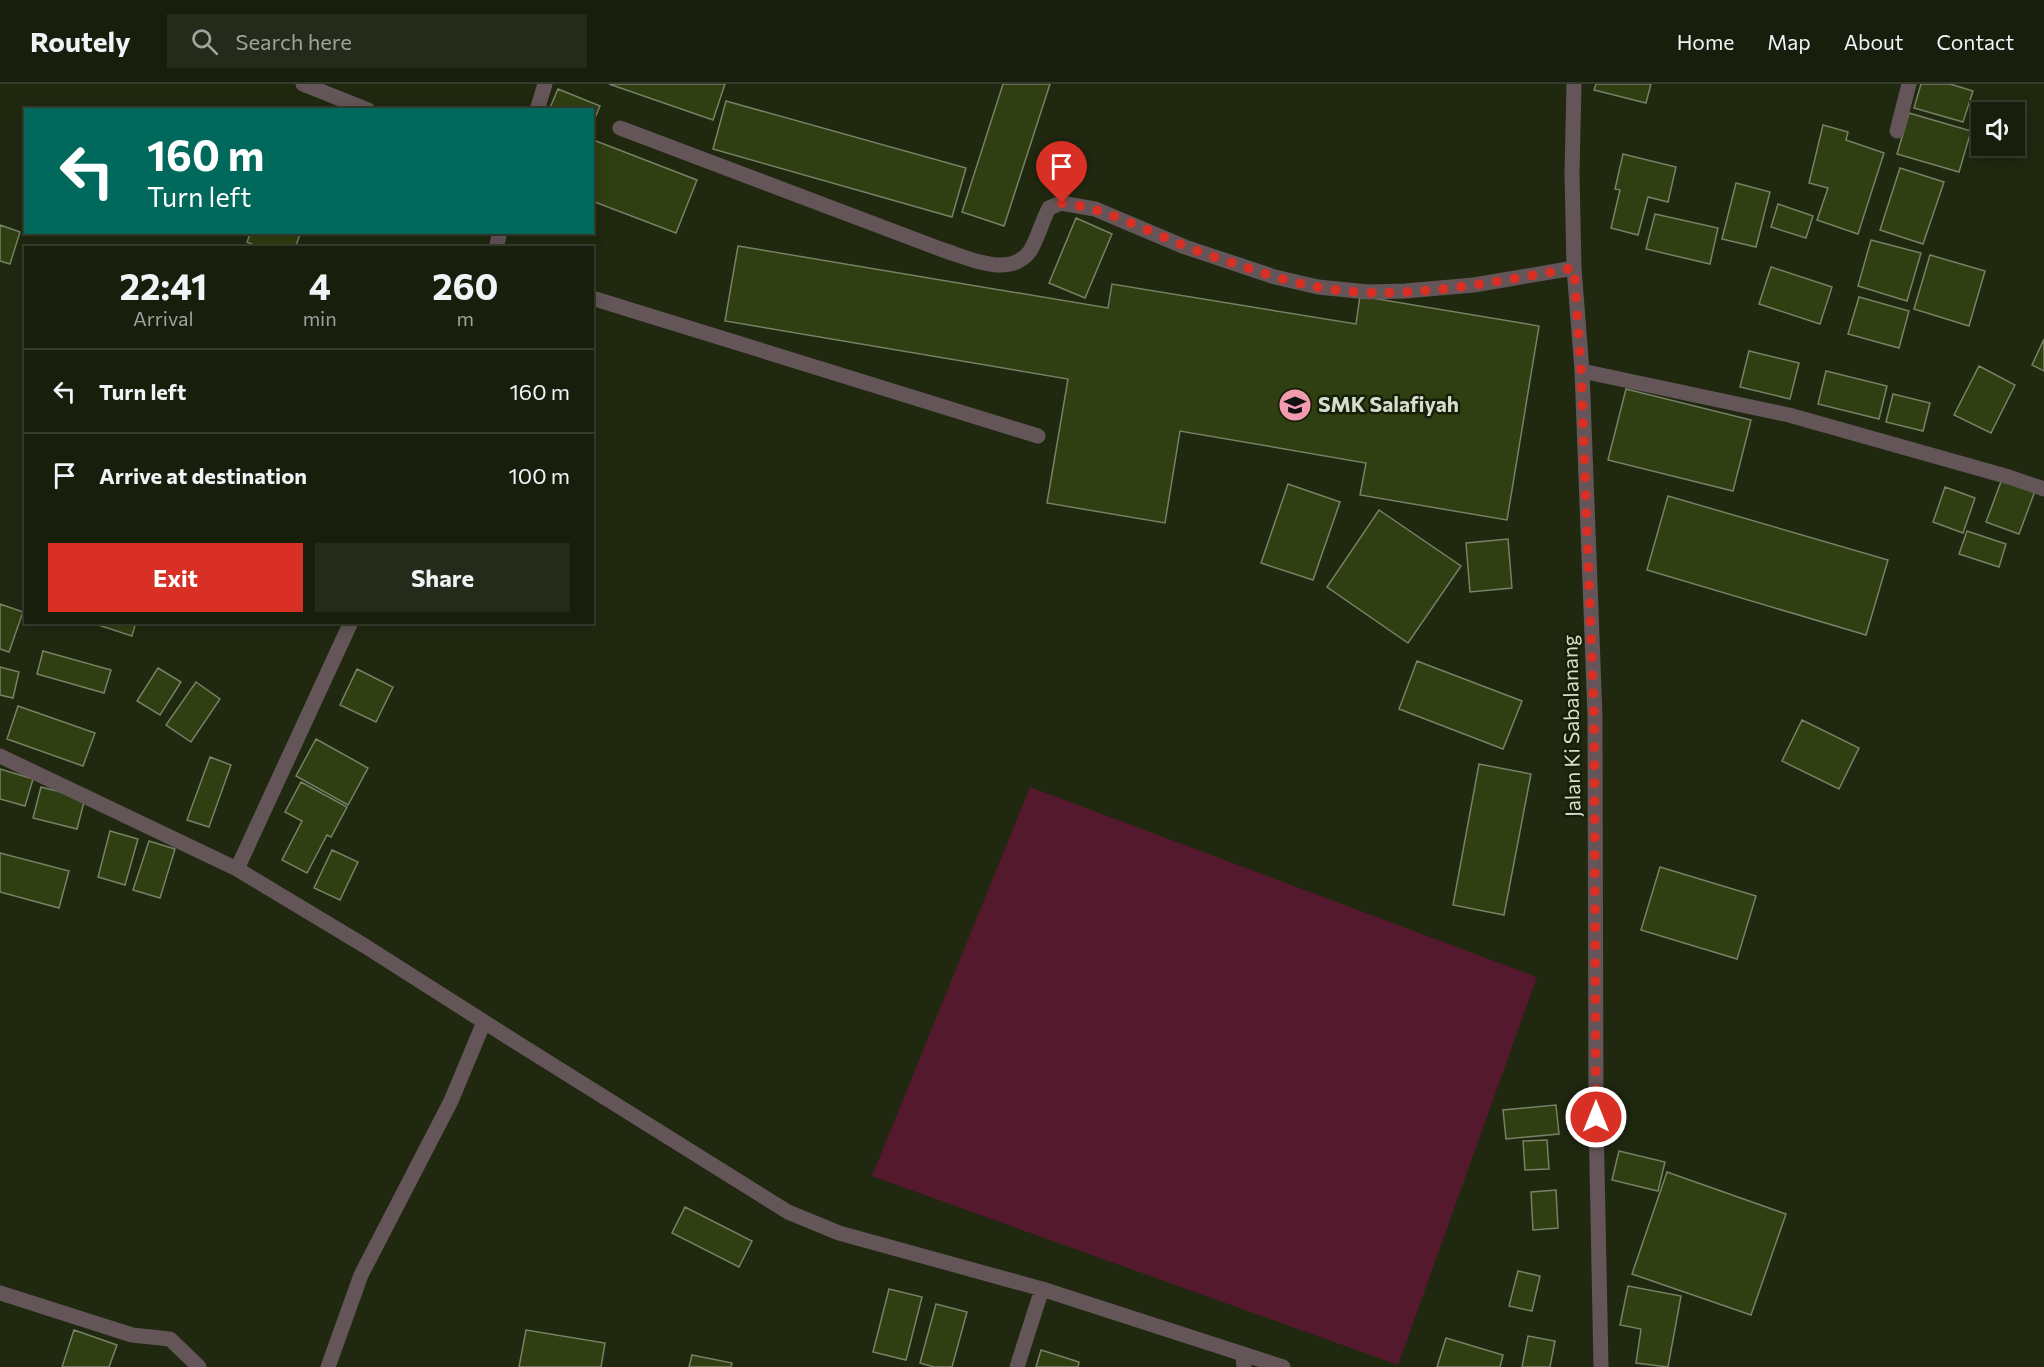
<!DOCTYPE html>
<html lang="en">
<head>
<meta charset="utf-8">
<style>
  :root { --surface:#181e0c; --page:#252b1a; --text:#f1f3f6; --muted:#9fa29d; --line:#363c2d; --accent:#d93025 }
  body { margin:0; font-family:Commissioner,sans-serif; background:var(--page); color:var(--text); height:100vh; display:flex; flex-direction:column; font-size:22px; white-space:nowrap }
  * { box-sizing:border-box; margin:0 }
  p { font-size:20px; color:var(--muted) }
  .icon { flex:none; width:33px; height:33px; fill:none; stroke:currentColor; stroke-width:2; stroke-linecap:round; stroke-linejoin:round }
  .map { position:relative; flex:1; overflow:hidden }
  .drawer { position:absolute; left:24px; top:162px; width:570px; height:378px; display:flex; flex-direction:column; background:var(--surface); border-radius:0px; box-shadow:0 3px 15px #0003,0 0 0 2px var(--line) }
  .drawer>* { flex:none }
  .banner { position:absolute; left:24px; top:24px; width:570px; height:126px; border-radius:0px; box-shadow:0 3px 15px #0003,0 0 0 2px var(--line); background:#00695c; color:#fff; overflow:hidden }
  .fabs { position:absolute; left:1971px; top:18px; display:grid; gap:12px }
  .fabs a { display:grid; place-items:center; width:54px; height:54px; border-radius:0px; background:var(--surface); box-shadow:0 3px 15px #0003,0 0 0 2px var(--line); font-size:30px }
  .pin { position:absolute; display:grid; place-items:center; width:51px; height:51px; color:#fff; margin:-62px -26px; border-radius:50% 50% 50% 0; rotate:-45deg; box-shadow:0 0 6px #0007 }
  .pin .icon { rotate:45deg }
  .me { position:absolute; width:66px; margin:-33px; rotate:0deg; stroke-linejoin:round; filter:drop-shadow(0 0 4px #0008) }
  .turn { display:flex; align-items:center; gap:21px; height:126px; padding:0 24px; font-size:27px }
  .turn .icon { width:78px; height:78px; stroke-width:2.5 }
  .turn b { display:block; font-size:42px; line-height:51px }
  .eta { display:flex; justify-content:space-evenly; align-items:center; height:102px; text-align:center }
  .eta b { font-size:36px; font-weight:700; line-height:42px }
  .primary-button { display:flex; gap:12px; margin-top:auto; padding:12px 24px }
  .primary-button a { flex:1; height:69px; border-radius:0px; background:var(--accent); color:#fff; font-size:24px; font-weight:700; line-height:69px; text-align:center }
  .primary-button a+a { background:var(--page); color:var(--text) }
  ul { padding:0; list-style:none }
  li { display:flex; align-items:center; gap:18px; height:84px; padding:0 24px; border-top:2px solid var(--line) }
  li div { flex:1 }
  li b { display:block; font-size:22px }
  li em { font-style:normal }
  header { display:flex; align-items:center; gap:36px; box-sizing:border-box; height:84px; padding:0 30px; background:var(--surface); border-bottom:2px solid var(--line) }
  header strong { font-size:28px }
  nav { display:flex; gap:33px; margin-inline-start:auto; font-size:21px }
  .search { width:420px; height:54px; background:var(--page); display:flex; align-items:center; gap:15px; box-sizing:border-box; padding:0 21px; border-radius:0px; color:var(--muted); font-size:22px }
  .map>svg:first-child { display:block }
  .green { fill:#55192d }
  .building { fill:#303f11; stroke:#768166; stroke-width:1.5 }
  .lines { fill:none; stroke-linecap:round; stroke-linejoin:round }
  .service { stroke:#635558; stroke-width:15 }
  .minor { stroke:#635558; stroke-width:15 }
  .route { stroke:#d93025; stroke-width:10; stroke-dasharray:0 18 }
  .labels { text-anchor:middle; stroke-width:5; stroke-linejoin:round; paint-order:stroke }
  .poi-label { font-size:21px; font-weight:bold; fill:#d7ddce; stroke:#161f07; text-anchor:start }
  .street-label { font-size:21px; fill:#d7ddce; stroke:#161f07 }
</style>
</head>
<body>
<header>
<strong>Routely</strong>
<div class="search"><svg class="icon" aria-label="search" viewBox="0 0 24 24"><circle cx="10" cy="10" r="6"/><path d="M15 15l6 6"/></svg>Search here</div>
<nav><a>Home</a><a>Map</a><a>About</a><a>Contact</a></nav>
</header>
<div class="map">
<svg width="2044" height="1283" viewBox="0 0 2044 1283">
  <rect width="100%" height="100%" fill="#202810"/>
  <path class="green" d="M 1030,703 L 1537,893 L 1398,1281 L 872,1092 Z"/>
  <path class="building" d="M 609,0 L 725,0 L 713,36 Z
    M 1003,0 L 1050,0 L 1004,142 L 962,128 Z
    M 1596,0 L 1651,0 L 1646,19 L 1594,6 Z
    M 1921,0 L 1950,0 L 1973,7 L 1963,38 L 1914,24 Z
    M 558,5 L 600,22 L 592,41 L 592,26 L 549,26 Z
    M 726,17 L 966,84 L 952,133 L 713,65 Z
    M 1909,29 L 1971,47 L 1959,88 L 1897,70 Z
    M 1823,41 L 1848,48 L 1846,56 L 1884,69 L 1858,150 L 1817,136 L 1828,104 L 1809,99 Z
    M 596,57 L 697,96 L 676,149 L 592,117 L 592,65 Z
    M 1623,70 L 1676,83 L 1668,118 L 1648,113 L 1638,151 L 1611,144 L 1620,106 L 1615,105 Z
    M 1900,84 L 1944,98 L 1923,160 L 1880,146 Z
    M 1736,99 L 1770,108 L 1756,163 L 1722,155 Z
    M 1778,120 L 1813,132 L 1806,154 L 1771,143 Z
    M 1655,130 L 1718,144 L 1710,180 L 1646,165 Z
    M 1076,134 L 1112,150 L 1085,214 L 1049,199 Z
    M 0,141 L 20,148 L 10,180 L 0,177 Z
    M 251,148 L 301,148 L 295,164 L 261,164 L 247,158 Z
    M 1871,156 L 1921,169 L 1907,217 L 1858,202 Z
    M 738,162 L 1108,224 L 1112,200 L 1356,240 L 1360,212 L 1539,242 L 1507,436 L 1360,411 L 1366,379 L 1180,347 L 1165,439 L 1047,419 L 1068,295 L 725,237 Z
    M 1930,171 L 1985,187 L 1969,242 L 1914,225 Z
    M 1771,183 L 1832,203 L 1820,240 L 1759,220 Z
    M 1859,213 L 1909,227 L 1899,264 L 1848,250 Z
    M 2044,255 L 2044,287 L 2032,281 Z
    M 1749,267 L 1799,279 L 1790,315 L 1740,303 Z
    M 1979,282 L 2015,301 L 1991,349 L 1954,331 Z
    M 1826,287 L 1887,302 L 1879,335 L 1818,320 Z
    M 1626,305 L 1751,336 L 1733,407 L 1608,376 Z
    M 1893,310 L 1930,319 L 1923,347 L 1886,338 Z
    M 2002,395 L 2035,407 L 2019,450 L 1986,438 Z
    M 1288,400 L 1340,418 L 1313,496 L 1261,479 Z
    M 1945,403 L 1975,414 L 1963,449 L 1933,438 Z
    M 1668,412 L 1888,476 L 1866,551 L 1647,486 Z
    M 1379,426 L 1461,482 L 1408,559 L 1327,503 Z
    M 1967,447 L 2006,460 L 1999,483 L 1959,470 Z
    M 1508,455 L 1512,504 L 1470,508 L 1466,459 Z
    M 0,520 L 23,528 L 9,568 L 0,565 Z
    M 89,538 L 136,538 L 132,552 Z
    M 43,567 L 111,586 L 104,609 L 37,590 Z
    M 1417,577 L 1522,617 L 1503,665 L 1399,625 Z
    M 0,583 L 19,588 L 13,614 L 0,611 Z
    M 158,584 L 181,598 L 160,631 L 137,617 Z
    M 357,585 L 393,603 L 376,638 L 340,621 Z
    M 196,598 L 220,615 L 191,658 L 166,641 Z
    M 18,622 L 95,649 L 83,682 L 7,655 Z
    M 1802,636 L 1859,664 L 1839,705 L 1782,677 Z
    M 316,655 L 368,684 L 348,721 L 296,692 Z
    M 210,673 L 231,681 L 209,743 L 187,736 Z
    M 1479,680 L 1531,690 L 1504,831 L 1453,821 Z
    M 0,685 L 33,695 L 25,722 L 0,715 Z
    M 301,698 L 347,723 L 331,753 L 327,751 L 307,789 L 282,776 L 302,737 L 285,728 Z
    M 41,703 L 85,714 L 77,745 L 33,734 Z
    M 110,747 L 138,755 L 125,801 L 98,793 Z
    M 149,757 L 175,765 L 160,814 L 133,806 Z
    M 332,766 L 358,778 L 340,816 L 314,804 Z
    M 0,769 L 69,787 L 59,824 L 0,808 Z
    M 1660,783 L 1756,812 L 1737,875 L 1641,846 Z
    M 1556,1021 L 1559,1050 L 1506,1055 L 1503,1026 Z
    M 1547,1056 L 1549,1085 L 1525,1086 L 1523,1057 Z
    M 1619,1067 L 1665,1078 L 1658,1107 L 1612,1096 Z
    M 1667,1088 L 1786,1130 L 1751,1231 L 1632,1190 Z
    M 1556,1106 L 1558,1144 L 1533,1146 L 1531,1108 Z
    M 685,1123 L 752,1157 L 739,1183 L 672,1149 Z
    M 1518,1187 L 1540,1192 L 1532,1227 L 1509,1222 Z
    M 1628,1202 L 1681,1212 L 1668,1283 L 1636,1279 L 1641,1245 L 1620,1241 Z
    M 889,1205 L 922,1213 L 906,1276 L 873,1268 Z
    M 936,1220 L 967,1228 L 952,1283 L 934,1283 L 920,1279 Z
    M 74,1246 L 117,1261 L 109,1283 L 62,1283 Z
    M 526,1246 L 605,1259 L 601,1283 L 519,1283 Z
    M 1528,1252 L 1555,1257 L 1550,1283 L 1522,1283 Z
    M 1446,1254 L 1503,1271 L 1500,1283 L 1437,1283 Z
    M 1041,1266 L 1079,1278 L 1078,1283 L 1036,1283 Z
    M 692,1271 L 732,1279 L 731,1283 L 689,1283 Z"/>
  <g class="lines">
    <path class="service" d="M 620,44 L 943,166 C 969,174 1010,195 1030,167 C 1038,154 1042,137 1049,124 L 1061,119 L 1095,125 L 1185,163 L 1275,193 L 1318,203 L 1368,208 L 1405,207 L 1474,201 L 1574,184
      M 592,214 L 1038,352
      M 1243,1271 L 1244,1283"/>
    <path class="minor" d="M 303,0 L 368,26
      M 1574,0 L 1572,89 L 1574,184 L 1582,287 L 1595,632 L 1596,1033 L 1601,1283
      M 537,26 L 545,0
      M 1897,47 L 1909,0
      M 496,164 L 500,148
      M 1582,287 L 1789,331 L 2009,393 L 2044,405
      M 0,672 L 237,785 L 365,862 L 519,960 L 788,1128 L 839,1149 L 1042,1205 L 1283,1283
      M 237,785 L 351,538
      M 0,1209 L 132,1251 L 170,1255 L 199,1283
      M 328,1283 L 361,1191 L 451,1017 L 484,938
      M 1017,1283 L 1042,1205"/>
  </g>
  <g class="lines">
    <path class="route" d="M 1062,119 C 1111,124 1163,156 1211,172 C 1246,183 1280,196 1316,203 C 1399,219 1492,198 1574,184 L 1581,287 L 1594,632 L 1596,1033"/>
  </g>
  <defs>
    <g id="school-disc" transform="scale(1.725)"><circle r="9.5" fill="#f29ab0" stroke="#161f07"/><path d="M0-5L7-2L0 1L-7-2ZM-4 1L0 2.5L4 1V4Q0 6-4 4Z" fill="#111"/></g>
  </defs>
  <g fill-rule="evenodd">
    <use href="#school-disc" x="1295" y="321"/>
  </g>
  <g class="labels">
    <g class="poi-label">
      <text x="1318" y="328">SMK Salafiyah</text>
    </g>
    <g class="street-label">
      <text transform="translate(1572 642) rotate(-91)" y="7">Jalan Ki Sabalanang</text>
    </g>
  </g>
</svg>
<div class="fabs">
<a><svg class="icon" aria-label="sound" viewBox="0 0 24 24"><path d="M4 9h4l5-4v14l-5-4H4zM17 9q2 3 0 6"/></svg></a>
</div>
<div class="pin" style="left:1062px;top:119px;background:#d93025"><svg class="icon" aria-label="arrive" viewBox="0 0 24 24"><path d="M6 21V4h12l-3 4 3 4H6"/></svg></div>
<svg class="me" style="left:1596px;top:1033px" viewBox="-20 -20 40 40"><circle r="17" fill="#d93025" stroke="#fff" stroke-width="3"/><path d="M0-11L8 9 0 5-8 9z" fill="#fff"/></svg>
<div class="banner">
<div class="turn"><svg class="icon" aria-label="left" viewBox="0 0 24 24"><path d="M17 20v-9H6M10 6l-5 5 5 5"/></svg><div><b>160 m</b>Turn left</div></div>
</div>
<section class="drawer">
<div class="eta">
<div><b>22:41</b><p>Arrival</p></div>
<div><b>4</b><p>min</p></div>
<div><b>260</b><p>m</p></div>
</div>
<ul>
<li><svg class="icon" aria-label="left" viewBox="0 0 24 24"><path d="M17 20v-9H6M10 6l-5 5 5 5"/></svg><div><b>Turn left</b></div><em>160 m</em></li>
<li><svg class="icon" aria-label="arrive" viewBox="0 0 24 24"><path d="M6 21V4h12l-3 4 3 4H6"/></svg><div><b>Arrive at destination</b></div><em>100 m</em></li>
</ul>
<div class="primary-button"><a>Exit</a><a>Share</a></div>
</section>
</div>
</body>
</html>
